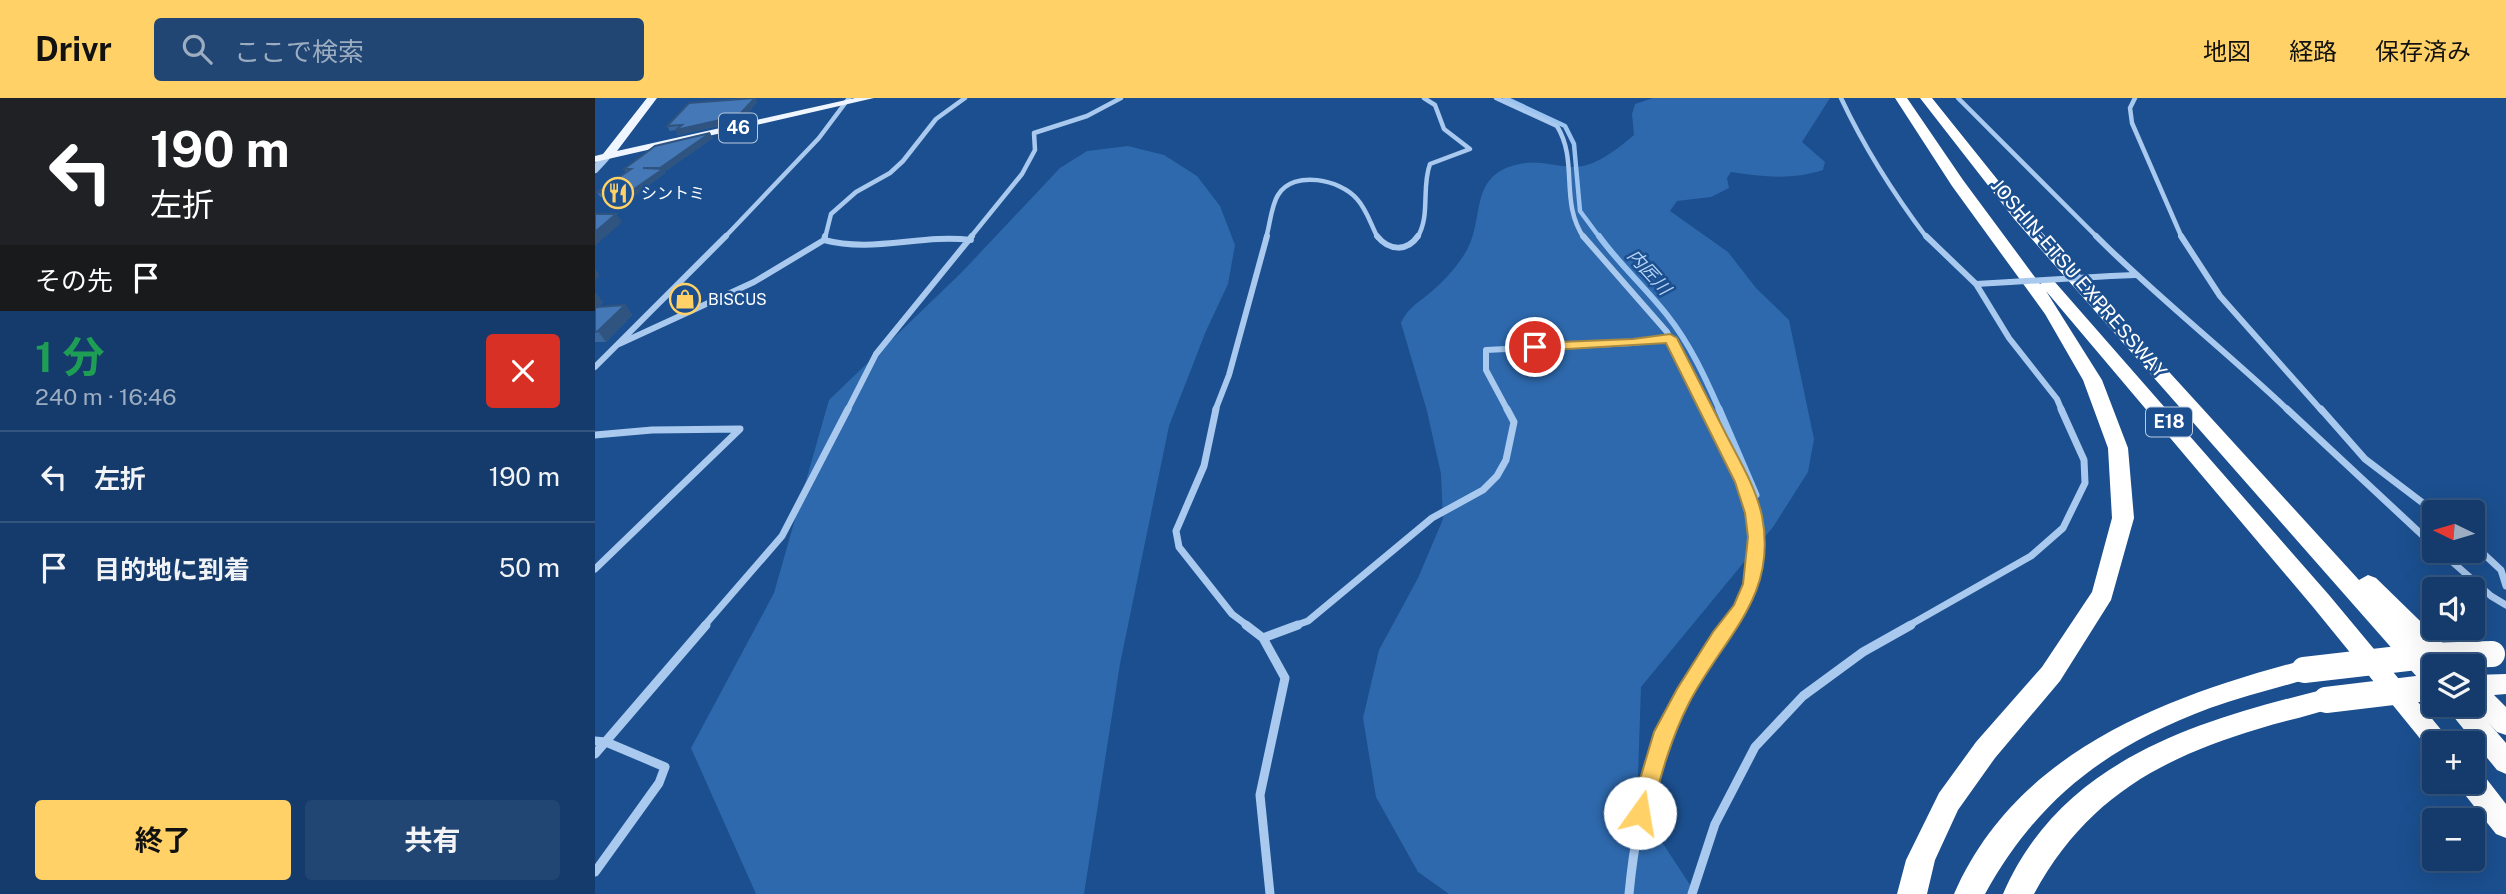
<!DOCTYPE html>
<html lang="ja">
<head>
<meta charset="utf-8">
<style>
  :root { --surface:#143b6b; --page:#214673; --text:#f1f3f6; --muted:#9dadc1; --line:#33557e; --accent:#ffd166 }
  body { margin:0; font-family:"Public Sans","Noto Sans JP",sans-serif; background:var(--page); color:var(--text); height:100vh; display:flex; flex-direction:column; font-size:26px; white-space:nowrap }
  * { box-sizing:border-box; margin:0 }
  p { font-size:23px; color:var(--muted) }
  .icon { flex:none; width:38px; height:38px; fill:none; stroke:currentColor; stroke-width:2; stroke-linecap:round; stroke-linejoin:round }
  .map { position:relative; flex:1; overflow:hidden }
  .drawer { display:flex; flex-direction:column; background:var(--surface); width:595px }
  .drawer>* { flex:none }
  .top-card { background:#202124; color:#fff; overflow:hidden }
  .needle { width:46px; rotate:275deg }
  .buttons { position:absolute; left:1827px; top:402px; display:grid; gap:14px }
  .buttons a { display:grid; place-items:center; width:63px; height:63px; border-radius:7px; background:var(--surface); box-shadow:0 7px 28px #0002,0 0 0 2px var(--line); font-size:35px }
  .pin { position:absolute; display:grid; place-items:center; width:60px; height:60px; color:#fff; margin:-30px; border:4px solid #fff; border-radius:50%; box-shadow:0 2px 7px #0007 }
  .me { position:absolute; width:77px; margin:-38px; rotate:13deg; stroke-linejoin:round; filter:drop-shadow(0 0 5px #0008) }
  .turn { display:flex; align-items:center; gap:24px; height:147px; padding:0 35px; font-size:32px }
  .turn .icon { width:91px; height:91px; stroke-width:2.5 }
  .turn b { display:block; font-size:49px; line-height:60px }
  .then { display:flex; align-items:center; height:66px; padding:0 35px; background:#0003; gap:14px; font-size:26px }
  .round { display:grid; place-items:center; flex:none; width:74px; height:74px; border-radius:7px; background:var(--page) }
  .head { display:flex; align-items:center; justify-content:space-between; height:119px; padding:0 35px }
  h1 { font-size:42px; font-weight:700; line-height:52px; color:#1e9e55 }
  .cta { display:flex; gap:14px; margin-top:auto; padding:14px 35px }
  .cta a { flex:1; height:80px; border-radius:7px; background:var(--accent); color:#111; font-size:28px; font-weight:700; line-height:80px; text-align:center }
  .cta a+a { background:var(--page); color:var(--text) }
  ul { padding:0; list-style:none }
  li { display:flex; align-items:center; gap:21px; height:91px; padding:0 35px; border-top:2px solid var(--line) }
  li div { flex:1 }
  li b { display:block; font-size:26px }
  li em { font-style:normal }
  header { display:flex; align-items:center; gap:42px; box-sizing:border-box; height:98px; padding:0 35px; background:var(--accent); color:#111 }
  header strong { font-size:33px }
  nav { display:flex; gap:38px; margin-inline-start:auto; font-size:24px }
  .search { width:490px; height:63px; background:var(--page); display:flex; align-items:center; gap:18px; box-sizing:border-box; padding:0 24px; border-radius:7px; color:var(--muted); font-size:26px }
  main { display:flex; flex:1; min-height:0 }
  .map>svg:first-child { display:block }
  .green { fill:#2e69ad }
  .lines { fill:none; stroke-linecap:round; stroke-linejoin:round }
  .stream-far2 { stroke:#9cc4f0; stroke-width:4.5 }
  .stream-far1 { stroke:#9cc4f0; stroke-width:6 }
  .stream { stroke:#9cc4f0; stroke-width:7 }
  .minor-far3 { stroke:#a9c9ee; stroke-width:4.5 }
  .minor-far2 { stroke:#a9c9ee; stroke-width:6 }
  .minor-far1 { stroke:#a9c9ee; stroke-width:7 }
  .minor { stroke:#a9c9ee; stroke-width:9 }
  .tertiary { stroke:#a9c9ee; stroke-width:8 }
  .primary { fill:#f0f6ff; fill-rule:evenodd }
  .motorway { fill:#fff; fill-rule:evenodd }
  .minor-bridge { stroke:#a9c9ee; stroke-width:6 }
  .motorway-bridge { stroke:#fff; stroke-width:26 }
  .wall { fill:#3a679d }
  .shaded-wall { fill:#305480 }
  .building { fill:#4478b7; stroke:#305480; stroke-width:2 }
  .route { fill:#ffd166; stroke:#a68842; stroke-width:2 }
  .labels { text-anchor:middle; stroke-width:5; stroke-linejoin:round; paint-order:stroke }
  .far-poi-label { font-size:16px; fill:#fff; stroke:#1b4f8f; text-anchor:start }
  .shield { fill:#1b4f8f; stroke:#bbcadd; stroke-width:2 }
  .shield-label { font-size:18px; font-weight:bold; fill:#fff }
  .far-water-label { font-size:18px; font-style:italic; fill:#b5d3f5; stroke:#1b4f8f }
  .street-label { font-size:19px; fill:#fff; stroke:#1b4f8f }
</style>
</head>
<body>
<header>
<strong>Drivr</strong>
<div class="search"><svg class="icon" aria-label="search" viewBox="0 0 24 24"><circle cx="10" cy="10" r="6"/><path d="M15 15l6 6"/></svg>ここで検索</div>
<nav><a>地図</a><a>経路</a><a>保存済み</a></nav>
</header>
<main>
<section class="drawer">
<div class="top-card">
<div class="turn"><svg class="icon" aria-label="left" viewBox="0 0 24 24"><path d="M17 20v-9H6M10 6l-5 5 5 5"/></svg><div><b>190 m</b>左折</div></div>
<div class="then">その先<svg class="icon" aria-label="arrive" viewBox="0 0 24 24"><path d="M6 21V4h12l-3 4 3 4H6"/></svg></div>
</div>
<div class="head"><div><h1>1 分</h1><p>240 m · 16:46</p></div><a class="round" style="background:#d93025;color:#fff"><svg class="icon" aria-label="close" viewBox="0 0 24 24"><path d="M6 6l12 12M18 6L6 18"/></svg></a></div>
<ul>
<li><svg class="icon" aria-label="left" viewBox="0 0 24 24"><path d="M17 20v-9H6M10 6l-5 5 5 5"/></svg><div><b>左折</b></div><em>190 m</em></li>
<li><svg class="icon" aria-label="arrive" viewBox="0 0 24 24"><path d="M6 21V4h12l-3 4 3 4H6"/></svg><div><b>目的地に到着</b></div><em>50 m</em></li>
</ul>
<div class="cta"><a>終了</a><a>共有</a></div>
</section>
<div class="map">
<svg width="1911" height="796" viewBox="0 0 1911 796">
  <rect width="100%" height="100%" fill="#1b4f8f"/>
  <path class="green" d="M 1058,0 L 1235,0 L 1207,44 L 1230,64 L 1228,72 C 1197,82 1168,79 1136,74 L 1132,80 L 1134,90 L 1116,99 L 1082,103 L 1075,113 L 1133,154 L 1161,190 L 1194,222 L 1219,341 L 1213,374 L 1178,429 L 1046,589 L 1042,706 L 1101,796 L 854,796 L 823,774 L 781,699 L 768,620 L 784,552 L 823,480 L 848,421 L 846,376 L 832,313 L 806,225 C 812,211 820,207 831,198 C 847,186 864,167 873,150 C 889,119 875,79 920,67 C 941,61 957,68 978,69 C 1001,69 1022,51 1039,37 L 1037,16 L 1040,6 Z
    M 533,48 L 569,57 L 602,78 L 625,108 L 640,147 L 633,186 L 611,233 L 574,328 L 525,566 L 489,796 L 161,796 L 96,650 L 179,495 L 234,302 L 366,175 L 465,70 L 492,53 Z"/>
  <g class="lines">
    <path class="stream-far2" d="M 910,0 L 970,28 L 979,46 L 985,113 L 1005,140"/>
    <path class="stream-far1" d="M 1004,138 C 1024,166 1050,189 1072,217 C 1095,246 1110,279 1125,313"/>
    <path class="stream" d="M 1124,311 L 1161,397"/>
    <path class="minor-far3" d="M 901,0 L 962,28 C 984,64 964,103 989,140
      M 1246,0 C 1270,51 1298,95 1332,140
      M 1363,0 L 1503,140
      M 1540,0 L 1535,10 L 1537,25 L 1587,140
      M 129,140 L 224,40 L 254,0
      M 230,140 L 236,116 L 261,94 L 295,75 L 308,63 L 341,21 L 370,0
      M 375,140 L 427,76 L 440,52 L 439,35 L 492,18 L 526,0
      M 671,140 C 675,127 676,108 683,97 C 699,71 746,82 762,101 C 772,112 776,127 783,140
      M 822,140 C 836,118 826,90 835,66 L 875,51 L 849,31 L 840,7 L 829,0"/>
    <path class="minor-far2" d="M 782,138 C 794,153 812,154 823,138
      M 988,138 L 1072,234 L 1112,313
      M 1331,138 L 1381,186 L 1414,240 L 1462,301 L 1467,313
      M 1501,138 C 1562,199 1631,253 1694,313
      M 1586,138 L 1625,198 L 1727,313
      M 229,142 C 278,155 326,136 376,142
      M 1516,178 L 1540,177
      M 1381,186 L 1415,184
      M 24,246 L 159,184 L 229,142 L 230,138
      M 0,269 L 131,138
      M 252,313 L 281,256 L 377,138
      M 620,313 L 634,277 L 672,138
      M 913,313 L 891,272 L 891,252 L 1038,245 L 1075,240"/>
    <path class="minor-far1" d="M 621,311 L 609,368 L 581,433 L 584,449 L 637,516 L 653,528
      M 1112,311 C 1151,388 1191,447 1132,528
      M 1692,311 L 1839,448
      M 1726,311 L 1770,361 L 1841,415
      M 0,337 L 57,332 L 145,331 L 0,471
      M 1878,446 L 1906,472 L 1911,488
      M 1845,453 L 1896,498 L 1911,507
      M 109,528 L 187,438 L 253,311
      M 699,528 L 713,523 L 837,420 L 888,392 L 902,378 L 911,362 L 919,324 L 912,311
      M 1313,528 L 1436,458 L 1468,430 L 1490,385 L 1489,362 L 1466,311"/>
    <path class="minor" d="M 651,527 L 668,540 L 690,580 L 665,697 L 675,796
      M 668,540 L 703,527
      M 0,643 L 11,644 L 70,669 L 64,685 L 0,774
      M 0,656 L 111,527
      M 1034,796 C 1044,689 1071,614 1133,527
      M 1097,796 L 1120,726 L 1160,649 L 1208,598 L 1268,554 L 1316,527"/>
    <path class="tertiary" d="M 0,71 L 11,59"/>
    <path class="primary" d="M 52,0 L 62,0 L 22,53 L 260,0 L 279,0 L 0,64 L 0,58 L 8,56 Z"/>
    <path class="motorway" d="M 1300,0 L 1312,0 L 1368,82 L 1445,186 L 1453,181 L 1459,183 L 1734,497 L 1858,646 L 1839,646 L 1839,655 L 1836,654 L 1718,509 L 1451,193 L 1507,282 L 1533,350 L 1539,420 L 1516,502 L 1465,583 L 1400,660 L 1363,712 L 1340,762 L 1332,796 L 1302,796 L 1311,762 L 1344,695 L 1381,644 L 1447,569 L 1497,494 L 1517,420 L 1513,350 L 1488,282 L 1450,216 L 1357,88 Z
      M 1325,0 L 1337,0 L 1430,116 L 1764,482 L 1773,477 L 1781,480 L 1861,558 L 1864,565 L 1862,569 L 1839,569 L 1839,591 L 1830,588 L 1420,122 Z
      M 1709,562 L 1718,565 L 1721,572 L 1718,579 C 1684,590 1649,598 1615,610 C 1513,648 1443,700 1390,796 L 1359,796 C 1421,653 1570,599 1709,562 Z
      M 1911,576 L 1911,596 L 1899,597 L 1911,609 L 1911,637 L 1902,634 L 1893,624 L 1911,645 L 1911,676 L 1902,672 L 1849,607 L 1878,607 L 1878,577 Z
      M 1731,591 L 1740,595 L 1744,602 L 1740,609 C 1715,618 1688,623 1663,631 C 1563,661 1490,702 1439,796 L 1408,796 C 1466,662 1601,623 1731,591 Z
      M 1878,672 L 1887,675 L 1911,706 L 1911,740 L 1901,736 L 1867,693 L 1863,684 L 1878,684 Z"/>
    <path class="minor-bridge" d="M 1415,184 L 1516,178"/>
    <path class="motorway-bridge" d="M 1709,572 L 1830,558 L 1897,556
      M 1731,602 L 1839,589"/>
  </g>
  <path class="wall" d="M 162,4 L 146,23 L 83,37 L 81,32 L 75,33 L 72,28 Z
    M 118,40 L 69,74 L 70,75 L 38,99 L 5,99 L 2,94 L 31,74 L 29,71 Z
    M 0,195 L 8,204 L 3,209 L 30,207 L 37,217 L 11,244 L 0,244 Z"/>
  <path class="shaded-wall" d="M 160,0 L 162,4 L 146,23 L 83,37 L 81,32 Z
    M 115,35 L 118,40 L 69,74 L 70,75 L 38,99 L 35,94 L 65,70 Z
    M 21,116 L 27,124 L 0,148 L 0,134 Z
    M 0,170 L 5,178 L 0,182 Z
    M 1,195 L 8,204 L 0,211 L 0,196 Z
    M 30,207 L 37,217 L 11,244 L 3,233 Z"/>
  <path class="building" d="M 160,0 L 143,18 L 81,32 L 87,27 L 72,28 L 94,5 Z
    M 115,35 L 65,70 L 48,70 L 68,71 L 35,94 L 2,94 L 36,71 L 29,71 L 60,48 Z
    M 0,116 L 21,116 L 0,134 Z
    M 30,207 L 3,233 L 0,234 L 0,210 L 2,209 Z"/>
  <path class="route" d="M 1075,236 L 1082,240 C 1099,273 1116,306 1133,340 C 1146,365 1161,390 1167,418 C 1183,500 1128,539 1094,605 C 1076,640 1066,677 1056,715 L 1053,722 L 1045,725 L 1038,722 L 1035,715 L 1059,634 L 1082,591 L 1118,534 L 1139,507 L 1148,486 L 1153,439 L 1150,415 L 1140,384 L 1071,245 L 940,253 L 933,249 L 940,245 L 1038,241 Z"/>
  <defs>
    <g id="restaurant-ring" transform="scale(1.575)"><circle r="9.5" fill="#1b4f8f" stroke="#ffd166" stroke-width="1.5"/><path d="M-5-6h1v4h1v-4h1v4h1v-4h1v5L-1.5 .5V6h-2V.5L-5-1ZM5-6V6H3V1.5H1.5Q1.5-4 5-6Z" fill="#ffd166"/></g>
    <g id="shop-ring" transform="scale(1.575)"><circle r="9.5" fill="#1b4f8f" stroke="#ffd166" stroke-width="1.5"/><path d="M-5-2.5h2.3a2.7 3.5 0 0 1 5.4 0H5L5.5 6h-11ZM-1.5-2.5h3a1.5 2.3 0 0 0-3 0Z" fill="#ffd166"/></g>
  </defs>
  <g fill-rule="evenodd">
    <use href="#restaurant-ring" x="23" y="95"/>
    <use href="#shop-ring" x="90" y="201"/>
  </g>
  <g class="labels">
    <g class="far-poi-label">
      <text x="46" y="101">シントミ</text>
      <text x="113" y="207">BISCUS</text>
    </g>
    <g class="shield">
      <rect x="124" y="15.5" width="38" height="29" rx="5"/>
      <rect x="1551" y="309.5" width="46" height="29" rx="5"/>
    </g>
    <g class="shield-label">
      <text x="143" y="36">46</text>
      <text x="1574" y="330">E18</text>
    </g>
    <g class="far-water-label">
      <text transform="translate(1054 174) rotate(48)" y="6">内匠川</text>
    </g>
    <g class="street-label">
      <text transform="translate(1484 180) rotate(49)" y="7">JOSHIN-ETSU EXPRESSWAY</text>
    </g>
  </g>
</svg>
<div class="buttons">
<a><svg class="needle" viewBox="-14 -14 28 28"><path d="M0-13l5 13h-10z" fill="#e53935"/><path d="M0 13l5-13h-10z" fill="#9dadc1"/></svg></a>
<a><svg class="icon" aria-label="sound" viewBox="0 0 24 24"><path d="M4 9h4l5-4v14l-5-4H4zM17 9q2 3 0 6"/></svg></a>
<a><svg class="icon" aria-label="layers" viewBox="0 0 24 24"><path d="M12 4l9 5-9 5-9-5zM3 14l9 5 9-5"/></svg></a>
<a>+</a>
<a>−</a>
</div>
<div class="pin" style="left:940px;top:249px;background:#d93025"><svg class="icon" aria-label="arrive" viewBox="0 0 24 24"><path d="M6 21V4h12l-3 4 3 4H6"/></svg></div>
<svg class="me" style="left:1045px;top:715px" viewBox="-20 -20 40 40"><circle r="19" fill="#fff"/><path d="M0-13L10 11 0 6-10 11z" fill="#ffd166"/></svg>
</div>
</main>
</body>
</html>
